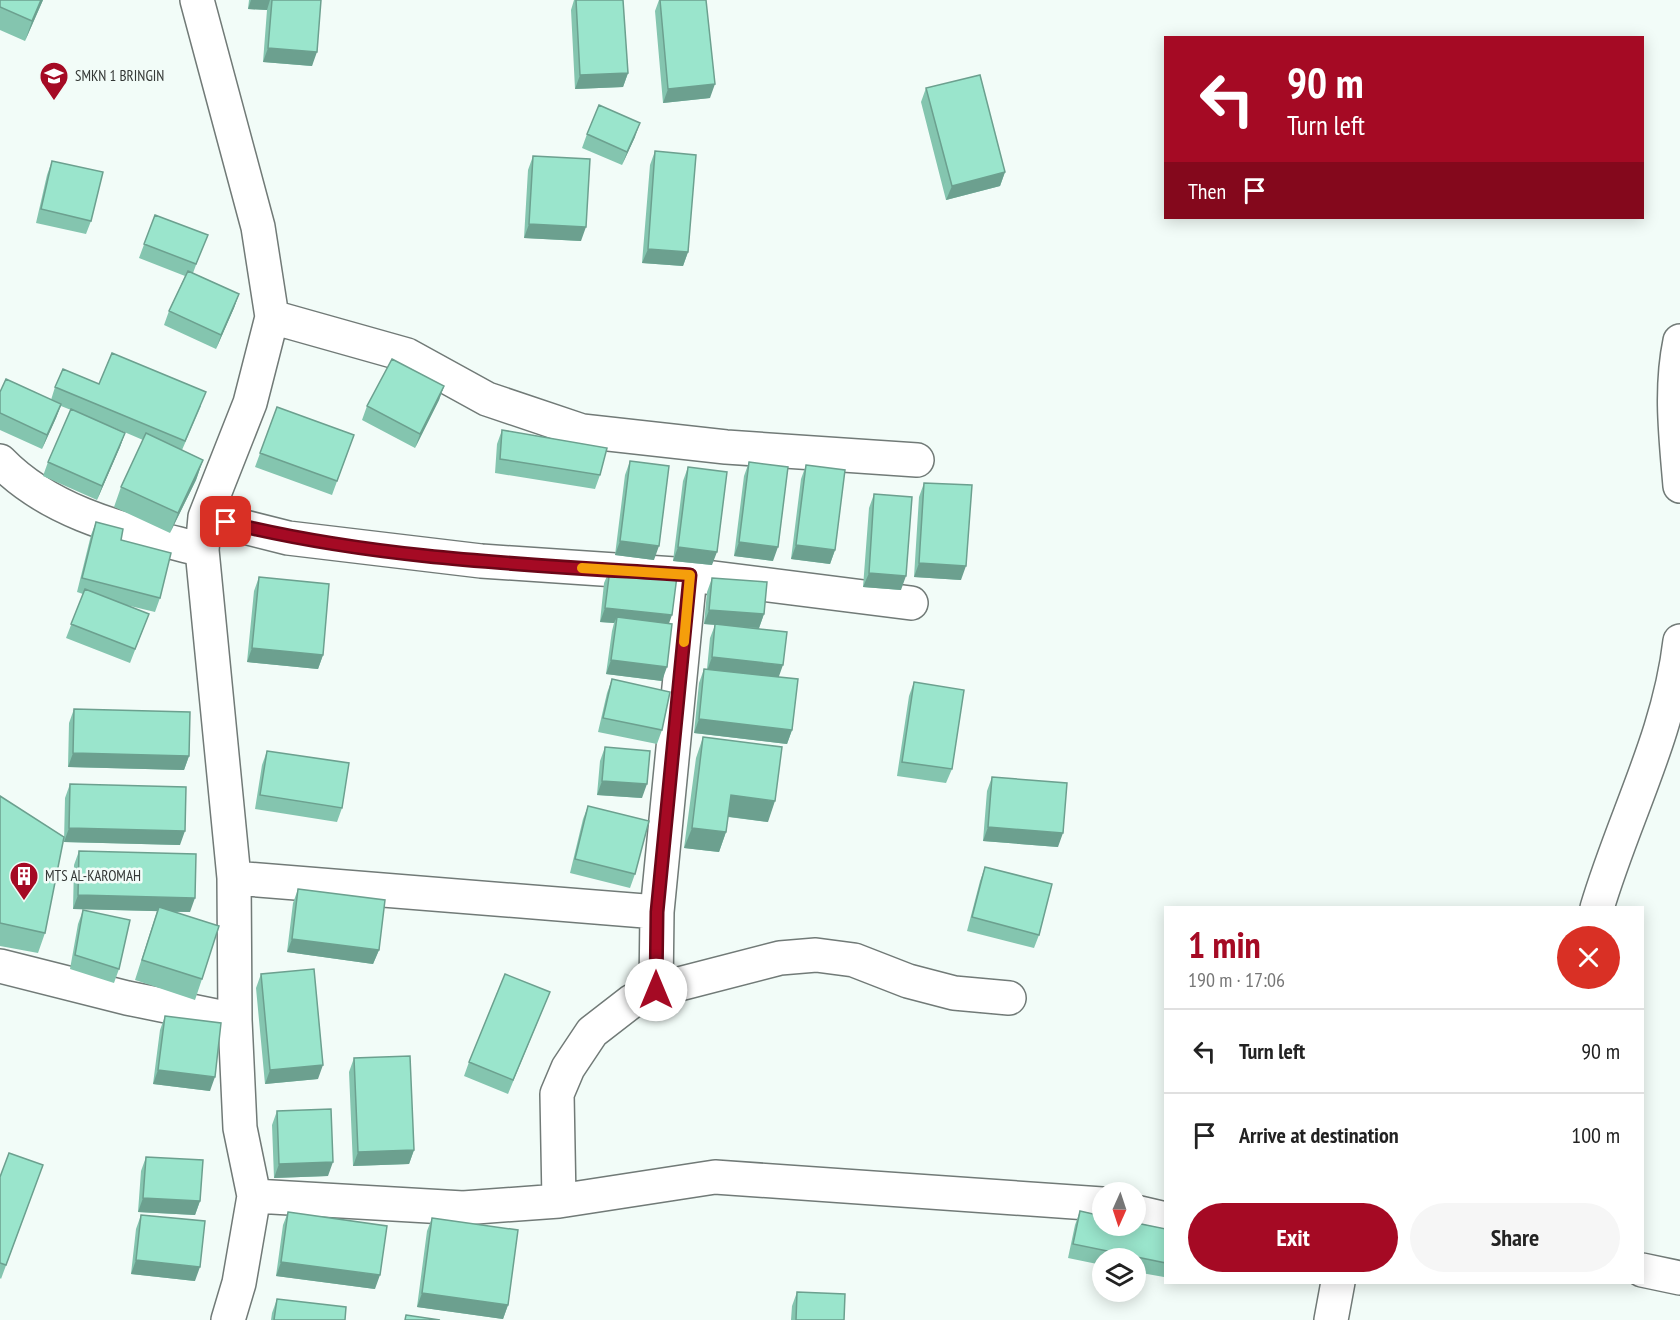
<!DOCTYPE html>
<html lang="en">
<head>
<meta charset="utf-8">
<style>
  :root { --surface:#fff; --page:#f6f6f6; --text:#222; --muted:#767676; --line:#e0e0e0; --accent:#a50a24 }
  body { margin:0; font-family:"PT Sans Narrow",sans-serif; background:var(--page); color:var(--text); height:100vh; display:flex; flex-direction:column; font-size:22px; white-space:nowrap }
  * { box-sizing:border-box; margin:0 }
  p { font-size:20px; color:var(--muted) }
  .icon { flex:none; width:33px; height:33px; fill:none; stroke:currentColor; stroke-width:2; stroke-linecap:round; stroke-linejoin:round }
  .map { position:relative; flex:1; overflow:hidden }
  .sheet { position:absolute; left:1164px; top:906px; width:480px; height:378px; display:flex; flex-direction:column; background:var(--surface); border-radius:0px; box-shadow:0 3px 15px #0003 }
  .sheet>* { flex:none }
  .banner { position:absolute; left:1164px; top:36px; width:480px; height:183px; border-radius:0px; box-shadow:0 3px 15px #0003; background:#a50a24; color:#fff; overflow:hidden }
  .needle { width:39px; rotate:183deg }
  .tools { position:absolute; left:1092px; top:1182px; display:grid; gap:12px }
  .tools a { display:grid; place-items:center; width:54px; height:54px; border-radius:50%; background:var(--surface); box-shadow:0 3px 15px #0003; font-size:30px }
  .pin { position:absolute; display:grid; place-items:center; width:51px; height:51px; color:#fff; margin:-26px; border-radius:12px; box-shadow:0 3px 9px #0006 }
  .me { position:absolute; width:66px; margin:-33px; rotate:0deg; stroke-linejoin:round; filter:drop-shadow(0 0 4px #0008) }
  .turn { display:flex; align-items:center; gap:21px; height:126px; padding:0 24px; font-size:27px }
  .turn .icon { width:78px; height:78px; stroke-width:2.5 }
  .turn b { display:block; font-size:42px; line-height:51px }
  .then { display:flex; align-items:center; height:57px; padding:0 24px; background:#0003; gap:12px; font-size:22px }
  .round { display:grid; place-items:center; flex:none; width:63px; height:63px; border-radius:32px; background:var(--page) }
  .overview { display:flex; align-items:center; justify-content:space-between; height:102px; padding:0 24px }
  h1 { font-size:36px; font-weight:700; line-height:45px; color:var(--accent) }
  .action { display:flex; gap:12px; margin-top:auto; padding:12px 24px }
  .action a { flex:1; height:69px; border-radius:36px; background:var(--accent); color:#fff; font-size:24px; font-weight:700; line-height:69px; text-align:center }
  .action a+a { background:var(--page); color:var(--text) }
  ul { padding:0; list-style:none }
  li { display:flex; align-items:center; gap:18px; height:84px; padding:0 24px; border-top:2px solid var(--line) }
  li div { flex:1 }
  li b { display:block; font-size:22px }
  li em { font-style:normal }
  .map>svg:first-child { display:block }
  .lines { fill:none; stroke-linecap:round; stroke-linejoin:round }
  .minor-casing { stroke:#717a77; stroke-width:36 }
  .minor { stroke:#fff; stroke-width:33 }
  .wall { fill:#84c5af }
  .shaded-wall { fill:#6ca08f }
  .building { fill:#9ae5cc; stroke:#6ca08f; stroke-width:1.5 }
  .route-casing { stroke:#6b0617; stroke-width:15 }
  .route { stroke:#a50a24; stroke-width:10 }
  .slow { stroke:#f59e0b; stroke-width:10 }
  .labels { text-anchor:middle; stroke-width:5; stroke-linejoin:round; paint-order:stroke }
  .poi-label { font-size:15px; fill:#343836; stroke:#f2fcf8; text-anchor:start }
</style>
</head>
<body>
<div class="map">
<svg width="1680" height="1320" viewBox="0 0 1680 1320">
  <rect width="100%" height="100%" fill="#f2fcf8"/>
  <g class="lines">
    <g class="minor-casing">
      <path id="minor" d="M 197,0 L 258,227 L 272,317 L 250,403 L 205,517 L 202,550 L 234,878 L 235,1020 L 240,1128 L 254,1196 L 239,1283 L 228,1320
        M 272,317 L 407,355 L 487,399 L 582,431 L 726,447 L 917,460
        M 1680,341 C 1670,389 1676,438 1680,486
        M 0,461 C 53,516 131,531 202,550
        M 205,517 L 288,538 L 481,561 L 690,575 L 911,603
        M 234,878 L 657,912
        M 1597,908 C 1624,817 1669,736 1680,641
        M 0,966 L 127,998 L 235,1020
        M 656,990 L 657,912 L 690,575
        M 254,1196 L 463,1208 L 559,1201 L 715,1177 L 1102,1204
        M 559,1201 L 557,1094 L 568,1068 L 592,1032 L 632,1001 L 656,990 L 780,958 L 816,955 L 854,960 L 908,981 L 954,993 L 1009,998
        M 1136,1212 L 1166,1219
        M 1642,1270 L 1680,1278
        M 1331,1320 L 1338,1282"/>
    </g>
    <use href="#minor" class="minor"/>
  </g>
  <path class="wall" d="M 0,0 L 43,0 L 25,41 L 0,30 Z
    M 249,0 L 321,0 L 312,66 L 263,62 L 267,10 L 248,9 Z
    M 574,0 L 623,0 L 628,73 L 623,87 L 575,89 L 571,10 Z
    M 659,0 L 706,0 L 710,98 L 663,103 L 655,11 Z
    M 926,88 L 1005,172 L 1000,186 L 946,200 L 921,102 Z
    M 587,134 L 635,137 L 622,165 L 582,148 Z
    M 655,151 L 688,252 L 683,266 L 642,263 L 650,165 Z
    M 533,156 L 581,241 L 524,238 L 528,170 Z
    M 52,161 L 91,221 L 86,234 L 36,223 L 47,175 Z
    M 155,215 L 202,249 L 193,273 L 239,294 L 234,308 L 216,349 L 164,325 L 169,311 L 185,276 L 139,258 Z
    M 99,384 L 201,406 L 182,450 L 203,460 L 196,480 L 170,533 L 114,507 L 121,487 L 143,440 L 108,425 L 125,433 L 120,447 L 97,500 L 43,476 L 48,462 L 71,410 L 61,406 L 56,418 L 42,449 L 0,430 L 0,392 L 51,400 L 55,387 Z
    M 444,386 L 439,400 L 415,448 L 362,420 L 367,406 Z
    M 277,407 L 354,435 L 332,495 L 255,467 Z
    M 502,430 L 600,475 L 595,489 L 495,473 L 497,444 Z
    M 630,461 L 654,560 L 615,555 L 625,475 Z
    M 749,462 L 773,561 L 734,556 L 744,476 Z
    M 806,465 L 835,550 L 830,564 L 791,559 L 801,479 Z
    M 688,467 L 712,565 L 673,561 L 683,481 Z
    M 924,483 L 961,580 L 914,577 L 919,497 Z
    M 874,494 L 901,590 L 863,587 L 869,508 Z
    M 96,522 L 121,540 L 160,598 L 155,612 L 126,605 L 149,614 L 130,663 L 66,638 L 83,594 L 77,592 L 91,535 Z
    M 610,569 L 669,624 L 662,681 L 606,674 L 612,631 L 614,623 L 600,622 L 604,583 Z
    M 259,577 L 323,655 L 318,669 L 247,662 L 254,591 Z
    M 712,578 L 764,614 L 759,628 L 779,677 L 792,730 L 787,744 L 694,733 L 699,683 L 704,669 L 707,669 L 710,638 L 715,625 L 704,624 L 707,592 Z
    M 612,679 L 662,730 L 657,744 L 598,732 L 607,693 Z
    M 914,682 L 952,769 L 946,783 L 897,776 L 909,696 Z
    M 74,709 L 189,756 L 184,770 L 68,767 L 69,723 Z
    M 703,737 L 768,822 L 728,817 L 726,832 L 719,852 L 684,848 L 696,758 Z
    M 605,747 L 642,798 L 597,795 L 600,761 Z
    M 267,751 L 342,808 L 337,822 L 255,809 L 262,765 Z
    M 992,777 L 1058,847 L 983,841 L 987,791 Z
    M 70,784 L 180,845 L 64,842 L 65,798 Z
    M 0,796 L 45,933 L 38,953 L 0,946 Z
    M 588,806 L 635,874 L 630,888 L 570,873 L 583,819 Z
    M 79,851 L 190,912 L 174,912 L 202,979 L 195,1000 L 135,980 L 157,911 L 73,909 L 74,865 Z
    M 985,867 L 1039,935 L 1034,948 L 967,931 L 980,881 Z
    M 298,889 L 379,950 L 373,964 L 287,952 L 293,903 Z
    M 83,910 L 119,969 L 114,983 L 70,969 L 78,924 Z
    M 261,974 L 318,1079 L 265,1084 L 256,988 Z
    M 550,992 L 508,1094 L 464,1076 L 469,1062 Z
    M 165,1016 L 210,1091 L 153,1084 L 160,1030 Z
    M 354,1058 L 414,1150 L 409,1164 L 353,1166 L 349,1072 Z
    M 277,1111 L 328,1176 L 274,1178 L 272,1125 Z
    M 146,1157 L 200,1201 L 195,1215 L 138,1212 L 141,1171 Z
    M 43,1165 L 1,1279 L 0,1278 L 0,1177 Z
    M 1080,1211 L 1166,1229 L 1166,1273 L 1164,1277 L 1136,1272 L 1136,1258 L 1102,1258 L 1102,1265 L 1068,1258 L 1075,1225 Z
    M 288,1212 L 375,1289 L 276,1276 L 283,1225 Z
    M 141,1215 L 195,1281 L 131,1274 L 136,1229 Z
    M 432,1218 L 508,1305 L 503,1319 L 417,1307 L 427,1231 Z
    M 797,1292 L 844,1320 L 791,1320 L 792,1306 Z
    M 277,1299 L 345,1320 L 271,1320 L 272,1313 Z"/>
  <path class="shaded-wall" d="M 41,0 L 43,0 L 25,41 L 32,21 Z
    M 251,0 L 270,0 L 267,10 L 248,9 Z
    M 268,48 L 317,52 L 312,66 L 263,62 Z
    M 628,73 L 623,87 L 575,89 L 580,75 Z
    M 715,84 L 710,98 L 663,103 L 668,89 Z
    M 640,123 L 635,137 L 622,165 L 627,152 Z
    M 1005,172 L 1000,186 L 946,200 L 952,186 Z
    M 529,224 L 586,227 L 581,241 L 524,238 Z
    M 648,249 L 688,252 L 683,266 L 642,263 Z
    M 239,294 L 234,308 L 216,349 L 221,335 Z
    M 444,386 L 439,400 L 415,448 L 420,434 Z
    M 61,404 L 56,418 L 42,449 L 47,435 Z
    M 125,433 L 120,447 L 97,500 L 102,486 Z
    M 203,460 L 196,480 L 170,533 L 178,513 Z
    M 620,541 L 659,546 L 654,560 L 615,555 Z
    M 739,542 L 778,547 L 773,561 L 734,556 Z
    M 796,545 L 835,550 L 830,564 L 791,559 Z
    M 678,547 L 717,552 L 712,565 L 673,561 Z
    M 919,563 L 966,566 L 961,580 L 914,577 Z
    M 869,573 L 906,576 L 901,590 L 863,587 Z
    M 605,608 L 672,615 L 667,629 L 617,617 L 614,623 L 600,622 Z
    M 709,610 L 764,614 L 759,628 L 704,624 Z
    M 252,648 L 323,655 L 318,669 L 247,662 Z
    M 712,657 L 783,665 L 778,679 L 707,671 Z
    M 611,660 L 667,667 L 662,681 L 606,674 Z
    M 699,719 L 792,730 L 787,744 L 694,733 Z
    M 73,753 L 189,756 L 184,770 L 68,767 Z
    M 602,781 L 647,784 L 642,798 L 597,795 Z
    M 731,795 L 775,801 L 768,822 L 723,816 Z
    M 988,827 L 1063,833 L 1058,847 L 983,841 Z
    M 69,828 L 185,831 L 180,845 L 64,842 Z
    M 692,828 L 726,832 L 719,852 L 684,848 Z
    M 78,895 L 195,898 L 190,912 L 73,909 Z
    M 292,939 L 379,950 L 373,964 L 287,952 Z
    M 323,1065 L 318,1079 L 265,1084 L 270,1070 Z
    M 158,1070 L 215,1077 L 210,1091 L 153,1084 Z
    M 414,1150 L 409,1164 L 353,1166 L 358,1152 Z
    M 333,1162 L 328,1176 L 274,1178 L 279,1164 Z
    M 143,1198 L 200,1201 L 195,1215 L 138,1212 Z
    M 136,1260 L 200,1267 L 195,1281 L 131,1274 Z
    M 281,1262 L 380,1275 L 375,1289 L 276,1276 Z
    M 422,1293 L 508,1305 L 503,1319 L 417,1307 Z"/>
  <path class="building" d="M 0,0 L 41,0 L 32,21 L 0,7 Z
    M 272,0 L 321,0 L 317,52 L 268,48 Z
    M 576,0 L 623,0 L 628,73 L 580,75 Z
    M 660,0 L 706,0 L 715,84 L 668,89 Z
    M 980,75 L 1005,172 L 952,186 L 926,88 Z
    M 599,105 L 640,123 L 627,152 L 587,134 Z
    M 655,151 L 696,155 L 688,252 L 648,249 Z
    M 533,156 L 590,159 L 586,227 L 529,224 Z
    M 52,161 L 103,172 L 91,221 L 41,209 Z
    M 155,215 L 208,235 L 196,264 L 144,244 Z
    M 188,271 L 239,294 L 221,335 L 169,311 Z
    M 112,353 L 206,392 L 185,441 L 55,387 L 63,369 L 99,384 Z
    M 392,359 L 444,386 L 420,434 L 367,406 Z
    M 6,379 L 61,404 L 47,435 L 0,413 L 0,392 Z
    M 277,407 L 354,435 L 337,481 L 260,453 Z
    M 71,409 L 125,433 L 102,486 L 48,462 Z
    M 502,430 L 607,448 L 600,475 L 500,459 Z
    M 146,433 L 203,460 L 178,513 L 121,487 Z
    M 630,461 L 669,466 L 659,546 L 620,541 Z
    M 749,462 L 788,467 L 778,547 L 739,542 Z
    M 806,465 L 845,470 L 835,550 L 796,545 Z
    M 688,467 L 727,472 L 717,552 L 678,547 Z
    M 924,483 L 972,485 L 966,566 L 919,563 Z
    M 874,494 L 912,497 L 906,576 L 869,573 Z
    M 96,522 L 123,529 L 121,540 L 171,553 L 160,598 L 82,578 Z
    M 610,569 L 677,576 L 672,615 L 605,608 Z
    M 259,577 L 329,584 L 323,655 L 252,648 Z
    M 712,578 L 767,582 L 764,614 L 709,610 Z
    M 85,589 L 149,614 L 135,649 L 71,624 Z
    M 617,617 L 672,624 L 667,667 L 611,660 Z
    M 715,624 L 787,632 L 783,665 L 712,657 Z
    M 704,669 L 798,679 L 792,730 L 699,719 Z
    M 612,679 L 670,692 L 662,730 L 603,718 Z
    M 914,682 L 964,690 L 952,769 L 902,762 Z
    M 74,709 L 190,712 L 189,756 L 73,753 Z
    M 703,737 L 782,747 L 775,801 L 731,795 L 726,832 L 692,828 Z
    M 605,747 L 650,751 L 647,784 L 602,781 Z
    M 267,751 L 349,763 L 342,808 L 260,795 Z
    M 992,777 L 1067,783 L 1063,833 L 988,827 Z
    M 70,784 L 186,787 L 185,831 L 69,828 Z
    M 0,796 L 64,837 L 45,933 L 0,923 Z
    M 588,806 L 649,821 L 635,874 L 575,859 Z
    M 79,851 L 196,854 L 195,898 L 78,895 Z
    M 985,867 L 1052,884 L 1039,935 L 972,917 Z
    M 298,889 L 385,900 L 379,950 L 292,939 Z
    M 159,907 L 219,926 L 202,979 L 142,960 Z
    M 83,910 L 130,920 L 119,969 L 75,955 Z
    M 314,969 L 323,1065 L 270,1070 L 261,974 Z
    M 505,974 L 550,992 L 513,1080 L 469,1062 Z
    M 165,1016 L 221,1023 L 215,1077 L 158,1070 Z
    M 410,1056 L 414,1150 L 358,1152 L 354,1058 Z
    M 331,1109 L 333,1162 L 279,1164 L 277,1111 Z
    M 9,1153 L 43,1165 L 6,1265 L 0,1263 L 0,1177 Z
    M 146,1157 L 203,1160 L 200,1201 L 143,1198 Z
    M 1080,1211 L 1102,1216 L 1102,1226 L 1136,1226 L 1136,1223 L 1166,1229 L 1166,1263 L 1073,1244 Z
    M 288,1212 L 387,1226 L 380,1275 L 281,1262 Z
    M 141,1215 L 205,1221 L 200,1267 L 136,1260 Z
    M 432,1218 L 518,1230 L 508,1305 L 422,1293 Z
    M 797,1292 L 845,1294 L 844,1320 L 796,1320 Z
    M 277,1299 L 346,1307 L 345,1320 L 274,1320 Z
    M 406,1315 L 440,1320 L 405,1320 Z"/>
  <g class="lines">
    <g class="route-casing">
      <path id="route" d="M 226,522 C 377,560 536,565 690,575 L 657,912 L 656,990"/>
    </g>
    <use href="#route" class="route"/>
    <path class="slow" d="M 582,568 L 690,575 L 684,642"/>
  </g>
  <defs>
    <g id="school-pin" transform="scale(1.5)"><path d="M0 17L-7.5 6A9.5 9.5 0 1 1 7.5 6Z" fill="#a50a24" stroke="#f2fcf8"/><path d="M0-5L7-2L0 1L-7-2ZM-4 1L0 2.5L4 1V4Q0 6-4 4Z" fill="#fff"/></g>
    <g id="building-pin" transform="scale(1.5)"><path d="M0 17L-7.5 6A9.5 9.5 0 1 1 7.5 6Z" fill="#a50a24" stroke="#f2fcf8"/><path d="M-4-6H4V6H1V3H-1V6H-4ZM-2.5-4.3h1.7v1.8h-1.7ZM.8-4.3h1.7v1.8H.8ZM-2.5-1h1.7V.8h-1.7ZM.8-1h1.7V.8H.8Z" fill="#fff"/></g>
  </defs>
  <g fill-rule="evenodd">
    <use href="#school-pin" x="54" y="76"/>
    <use href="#building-pin" x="24" y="876"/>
  </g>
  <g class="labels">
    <g class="poi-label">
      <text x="75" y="81">SMKN 1 BRINGIN</text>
      <text x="45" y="881">MTS AL-KAROMAH</text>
    </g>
  </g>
</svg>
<div class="tools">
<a><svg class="needle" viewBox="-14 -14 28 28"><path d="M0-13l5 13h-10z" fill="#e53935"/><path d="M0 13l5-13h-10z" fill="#767676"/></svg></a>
<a><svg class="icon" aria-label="layers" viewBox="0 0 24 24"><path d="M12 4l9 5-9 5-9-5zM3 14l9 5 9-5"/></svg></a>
</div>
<div class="pin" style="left:226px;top:522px;background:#d93025"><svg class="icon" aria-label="arrive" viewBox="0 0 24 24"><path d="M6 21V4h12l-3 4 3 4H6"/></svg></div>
<svg class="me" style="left:656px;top:990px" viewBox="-20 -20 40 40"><circle r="19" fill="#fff"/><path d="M0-13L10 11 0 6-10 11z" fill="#a50a24"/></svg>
<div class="banner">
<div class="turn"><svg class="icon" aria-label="left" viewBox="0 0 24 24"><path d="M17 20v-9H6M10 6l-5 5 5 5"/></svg><div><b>90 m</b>Turn left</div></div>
<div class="then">Then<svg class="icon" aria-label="arrive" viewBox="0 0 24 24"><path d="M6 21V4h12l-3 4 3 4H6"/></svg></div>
</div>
<section class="sheet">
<div class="overview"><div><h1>1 min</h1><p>190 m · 17:06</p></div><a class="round" style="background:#d93025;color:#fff"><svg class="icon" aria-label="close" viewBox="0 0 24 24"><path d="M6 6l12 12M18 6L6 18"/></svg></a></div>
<ul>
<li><svg class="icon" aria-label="left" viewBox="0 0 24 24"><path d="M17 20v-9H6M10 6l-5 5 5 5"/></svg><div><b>Turn left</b></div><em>90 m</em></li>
<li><svg class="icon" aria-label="arrive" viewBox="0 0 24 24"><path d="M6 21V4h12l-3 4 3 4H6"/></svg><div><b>Arrive at destination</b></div><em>100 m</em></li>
</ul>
<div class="action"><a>Exit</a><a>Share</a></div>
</section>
</div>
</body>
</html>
